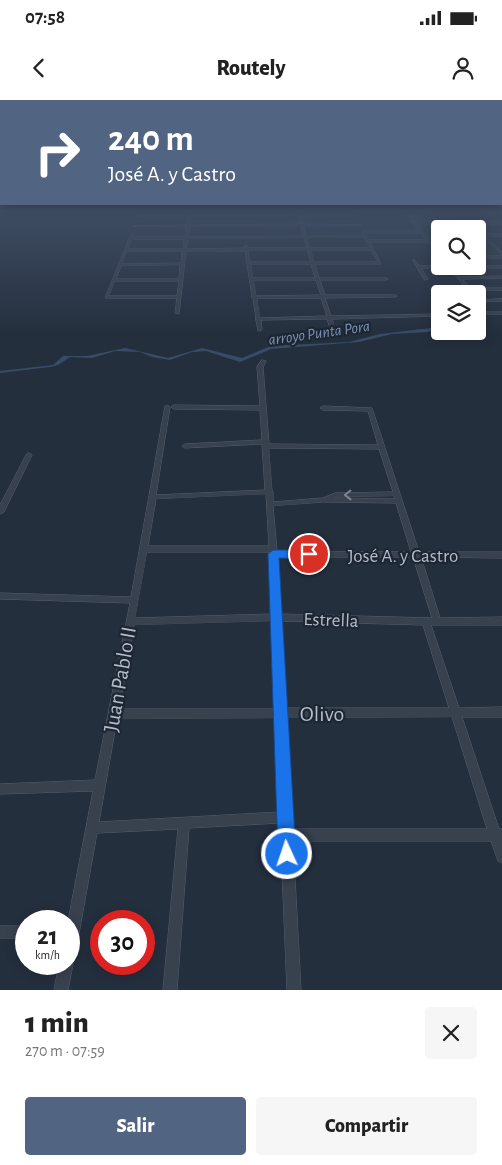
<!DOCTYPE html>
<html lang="es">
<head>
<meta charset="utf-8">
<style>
  :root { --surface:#fff; --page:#f6f6f6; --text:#222; --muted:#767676; --accent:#516482 }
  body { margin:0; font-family:"Alegreya Sans",sans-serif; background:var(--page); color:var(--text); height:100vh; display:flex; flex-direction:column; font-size:19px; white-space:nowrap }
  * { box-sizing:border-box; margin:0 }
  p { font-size:16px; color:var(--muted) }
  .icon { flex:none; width:28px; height:28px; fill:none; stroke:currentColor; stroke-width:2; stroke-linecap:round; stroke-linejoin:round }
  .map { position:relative; height:890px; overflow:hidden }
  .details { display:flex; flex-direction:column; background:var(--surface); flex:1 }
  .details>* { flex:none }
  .banner { position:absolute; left:0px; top:0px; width:502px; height:105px; box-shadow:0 2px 12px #0003; background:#516482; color:#fff; overflow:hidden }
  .fabs { position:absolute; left:431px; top:120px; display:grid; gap:10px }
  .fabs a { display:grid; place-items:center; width:55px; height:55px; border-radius:5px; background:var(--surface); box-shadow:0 2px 12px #0003; font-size:25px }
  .speed { position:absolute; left:15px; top:810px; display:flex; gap:10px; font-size:25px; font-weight:700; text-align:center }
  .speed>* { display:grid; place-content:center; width:65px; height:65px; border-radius:50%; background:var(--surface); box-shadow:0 2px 12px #0003; line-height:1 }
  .speed small { font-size:12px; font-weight:400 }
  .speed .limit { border:8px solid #d22; background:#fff; color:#111 }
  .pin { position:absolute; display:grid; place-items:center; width:42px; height:42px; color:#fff; margin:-21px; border:2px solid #fff; border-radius:50%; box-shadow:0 1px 5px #0007 }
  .me { position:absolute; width:55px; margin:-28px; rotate:357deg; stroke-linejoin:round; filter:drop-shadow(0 0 4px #0008) }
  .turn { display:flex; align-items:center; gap:18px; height:105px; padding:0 25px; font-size:22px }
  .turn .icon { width:65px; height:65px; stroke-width:2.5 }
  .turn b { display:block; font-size:35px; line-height:42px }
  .round { display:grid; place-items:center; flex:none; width:52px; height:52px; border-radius:5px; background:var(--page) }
  .summary { display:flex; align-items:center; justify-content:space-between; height:85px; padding:0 25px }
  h1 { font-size:30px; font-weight:800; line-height:38px }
  .cta { display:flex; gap:10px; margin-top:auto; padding:10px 25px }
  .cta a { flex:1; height:58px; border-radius:5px; background:var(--accent); color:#fff; font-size:20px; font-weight:800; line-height:58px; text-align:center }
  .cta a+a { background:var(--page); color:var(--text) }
  .status { display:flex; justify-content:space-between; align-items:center; height:35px; padding:0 25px; background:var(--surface); direction:ltr }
  .status svg { height:14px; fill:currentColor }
  header { display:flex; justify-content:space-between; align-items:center; height:65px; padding:0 25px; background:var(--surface); font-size:22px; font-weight:800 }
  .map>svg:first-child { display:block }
  .green { fill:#263c3f }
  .water { fill:#394c67 }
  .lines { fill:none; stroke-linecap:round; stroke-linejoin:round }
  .street-casing { stroke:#565f6c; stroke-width:1 }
  .street { fill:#38414e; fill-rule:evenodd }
  .oneway { stroke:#7c8592 }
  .route { fill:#1a73e8; stroke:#114b97 }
  .labels { text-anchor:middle; stroke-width:4.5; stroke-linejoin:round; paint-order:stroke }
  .far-water-label { font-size:16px; font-style:italic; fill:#7c92b1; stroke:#1d2633 }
  .street-label { font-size:19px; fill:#b4bcc9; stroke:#1d2633 }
  .near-street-label { font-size:22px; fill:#b4bcc9; stroke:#1d2633 }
</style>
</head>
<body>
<div class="status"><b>07:58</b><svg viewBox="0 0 49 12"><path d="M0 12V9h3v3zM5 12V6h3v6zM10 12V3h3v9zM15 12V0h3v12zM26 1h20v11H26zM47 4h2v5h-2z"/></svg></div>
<header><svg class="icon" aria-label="back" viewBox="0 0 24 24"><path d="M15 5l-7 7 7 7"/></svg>Routely<svg class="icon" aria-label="person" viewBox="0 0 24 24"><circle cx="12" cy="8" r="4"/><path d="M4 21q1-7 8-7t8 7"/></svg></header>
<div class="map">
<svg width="502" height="890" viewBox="0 0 502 890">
  <rect width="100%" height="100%" fill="#242f3e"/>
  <path class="green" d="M 408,113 L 454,113 L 474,129 L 440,129 L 440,151 Z
    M 478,134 L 501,156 L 478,156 Z"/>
  <path class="water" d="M 440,227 L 428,232 L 392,234 L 359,242 L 271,249 L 240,262 L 206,251 L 192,252 L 170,260 L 152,257 L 140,252 L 115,251 L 92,258 L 70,257 L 58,265 L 50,267 L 0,273 L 0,271 L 53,265 L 63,256 L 87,256 L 125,248 L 168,258 L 202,248 L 242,258 L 271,246 L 349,242 L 380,234 Z"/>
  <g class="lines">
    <g class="street-casing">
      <path id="street" d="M 189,109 L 192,109 L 191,115 L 297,114 L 296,109 L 299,109 L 300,114 L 354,114 L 355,116 L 301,116 L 303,124 L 362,125 L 304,126 L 306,136 L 363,135 L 362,132 L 364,131 L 419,131 L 402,109 L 405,109 L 440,153 L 440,156 L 428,142 L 370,142 L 381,164 L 315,164 L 319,178 L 386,178 L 388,179 L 386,180 L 320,180 L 325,195 L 395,195 L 397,196 L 395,197 L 325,198 L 331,216 L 440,214 L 440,216 L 332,219 L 336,234 L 334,235 L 332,234 L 327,219 L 261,220 L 262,230 L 258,231 L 256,220 L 255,219 L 256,218 L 253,198 L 251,197 L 252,196 L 245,151 L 186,151 L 179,214 L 175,213 L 177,198 L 105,198 L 131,134 L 133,134 L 133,137 L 185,137 L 186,127 L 133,126 L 187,125 L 188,117 L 139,117 L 138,115 L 189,115 ZM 298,116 L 300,124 L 190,125 L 191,117 ZM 301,126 L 303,136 L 188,137 L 190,127 ZM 366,133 L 421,133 L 426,140 L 369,140 ZM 307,137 L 364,137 L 370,148 L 310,148 ZM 304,138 L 307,148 L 248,148 L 246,145 L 244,146 L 245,148 L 186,149 L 188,139 ZM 132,139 L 184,139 L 183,149 L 128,149 ZM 307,150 L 311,162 L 250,162 L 248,151 ZM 311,150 L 371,150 L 378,162 L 314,162 ZM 127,151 L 182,151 L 181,163 L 122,164 ZM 251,164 L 311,164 L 315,178 L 253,178 ZM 180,165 L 179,179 L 116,179 L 121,166 ZM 254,180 L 316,180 L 321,195 L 256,196 ZM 115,181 L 179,181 L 177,196 L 109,196 ZM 257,198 L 321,198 L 327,216 L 260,218 Z
        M 457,112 L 502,112 L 502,114 L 458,114 Z
        M 469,122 L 502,122 L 502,124 L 470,124 Z
        M 478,130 L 483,134 L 502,134 L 502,136 L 485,136 L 502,152 L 502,155 L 478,132 Z
        M 478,156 L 502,156 L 502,158 L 478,158 Z
        M 413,160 L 415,160 L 419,166 L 502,166 L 502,168 L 453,168 L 460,177 L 502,176 L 502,178 L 462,179 L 470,188 L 502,188 L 502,190 L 472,190 L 475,194 L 471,194 L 449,168 L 421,168 L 428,179 L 425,180 Z
        M 502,199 L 502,201 L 478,202 L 478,200 L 479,200 Z
        M 478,212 L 502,212 L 502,214 L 478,214 Z
        M 262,260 L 266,261 L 263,267 L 269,344 L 378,345 L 368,311 L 323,310 L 320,308 L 323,306 L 372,308 L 419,452 L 502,452 L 502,458 L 421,457 L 440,518 L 502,517 L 502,525 L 431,525 L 459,608 L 502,607 L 502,617 L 462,617 L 499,729 L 502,729 L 502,763 L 498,761 L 491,741 L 293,741 L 301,890 L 287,890 L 280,723 L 189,728 L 177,890 L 163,890 L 178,729 L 97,733 L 76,850 L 74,855 L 69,857 L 68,821 L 93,691 L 0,694 L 0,684 L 95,680 L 130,503 L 0,499 L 0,493 L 131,497 L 165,306 L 169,306 L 170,307 L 156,395 L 265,390 L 262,344 L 185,348 L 182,346 L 185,344 L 262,340 L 260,310 L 174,309 L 171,307 L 174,305 L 260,306 L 257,267 ZM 269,348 L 379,349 L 393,392 L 335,393 L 323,398 L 273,402 L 273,392 L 272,390 ZM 266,394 L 269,446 L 148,446 L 156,399 ZM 394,396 L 395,399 L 335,398 L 336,397 ZM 324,402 L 396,403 L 411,452 L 277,451 L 273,406 ZM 147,452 L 269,452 L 272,514 L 135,518 ZM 277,457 L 413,457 L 432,518 L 280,514 ZM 272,521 L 276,609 L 119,609 L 134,525 ZM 281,521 L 423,525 L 449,608 L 285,608 ZM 452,617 L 487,729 L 292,729 L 286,618 ZM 276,618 L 280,712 L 99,722 L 117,619 Z
        M 29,353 L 32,355 L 4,412 L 0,414 L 0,405 L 26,355 Z
        M 0,826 L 26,826 L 26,838 L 0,838 Z
        M 69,859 L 71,859 L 73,864 L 68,890 L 54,890 L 59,864 L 69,864 Z"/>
    </g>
    <use href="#street" class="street"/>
  </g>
  <defs><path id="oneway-chevron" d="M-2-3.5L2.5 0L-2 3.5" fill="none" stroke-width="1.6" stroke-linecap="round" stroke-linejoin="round" transform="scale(1.25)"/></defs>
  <use class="oneway" href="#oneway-chevron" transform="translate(348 395) rotate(179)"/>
  <linearGradient id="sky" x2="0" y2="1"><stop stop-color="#141a22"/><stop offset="0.47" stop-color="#3f4d63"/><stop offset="1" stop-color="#3f4d63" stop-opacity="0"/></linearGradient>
  <rect width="502" height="234" fill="url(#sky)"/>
  <path class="route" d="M 273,450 L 309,450 L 315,454 L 309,459 L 279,458 L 296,754 L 293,761 L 287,763 L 281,761 L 278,754 L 268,454 Z"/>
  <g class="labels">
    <g class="far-water-label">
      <text transform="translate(319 232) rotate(-8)" y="6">arroyo Punta Pora</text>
    </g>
    <g class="street-label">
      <text x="403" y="462">José A. y Castro</text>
      <text transform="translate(331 519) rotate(2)" y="7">Estrella</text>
    </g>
    <g class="near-street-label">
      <text transform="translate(119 579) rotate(-80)" y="8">Juan Pablo II</text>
      <text x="322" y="621">Olivo</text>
    </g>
  </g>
</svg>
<div class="fabs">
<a><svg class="icon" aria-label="search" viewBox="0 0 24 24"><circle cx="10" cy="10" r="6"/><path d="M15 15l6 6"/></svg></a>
<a><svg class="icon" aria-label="layers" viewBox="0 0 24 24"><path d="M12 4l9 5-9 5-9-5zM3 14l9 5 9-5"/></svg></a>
</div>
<div class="speed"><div>21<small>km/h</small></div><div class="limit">30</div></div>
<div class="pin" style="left:309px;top:454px;background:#d93025"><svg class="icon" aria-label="arrive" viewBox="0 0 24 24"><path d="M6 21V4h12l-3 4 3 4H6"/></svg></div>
<svg class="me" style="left:287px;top:754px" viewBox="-20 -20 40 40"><circle r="17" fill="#1a73e8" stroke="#fff" stroke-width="3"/><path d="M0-11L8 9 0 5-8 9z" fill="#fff"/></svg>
<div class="banner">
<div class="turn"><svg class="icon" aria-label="right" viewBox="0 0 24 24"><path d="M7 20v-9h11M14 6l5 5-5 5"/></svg><div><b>240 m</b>José A. y Castro</div></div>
</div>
</div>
<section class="details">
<div class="summary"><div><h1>1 min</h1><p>270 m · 07:59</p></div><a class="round"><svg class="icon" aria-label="close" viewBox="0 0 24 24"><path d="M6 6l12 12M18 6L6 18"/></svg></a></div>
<div class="cta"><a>Salir</a><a>Compartir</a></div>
</section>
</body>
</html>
